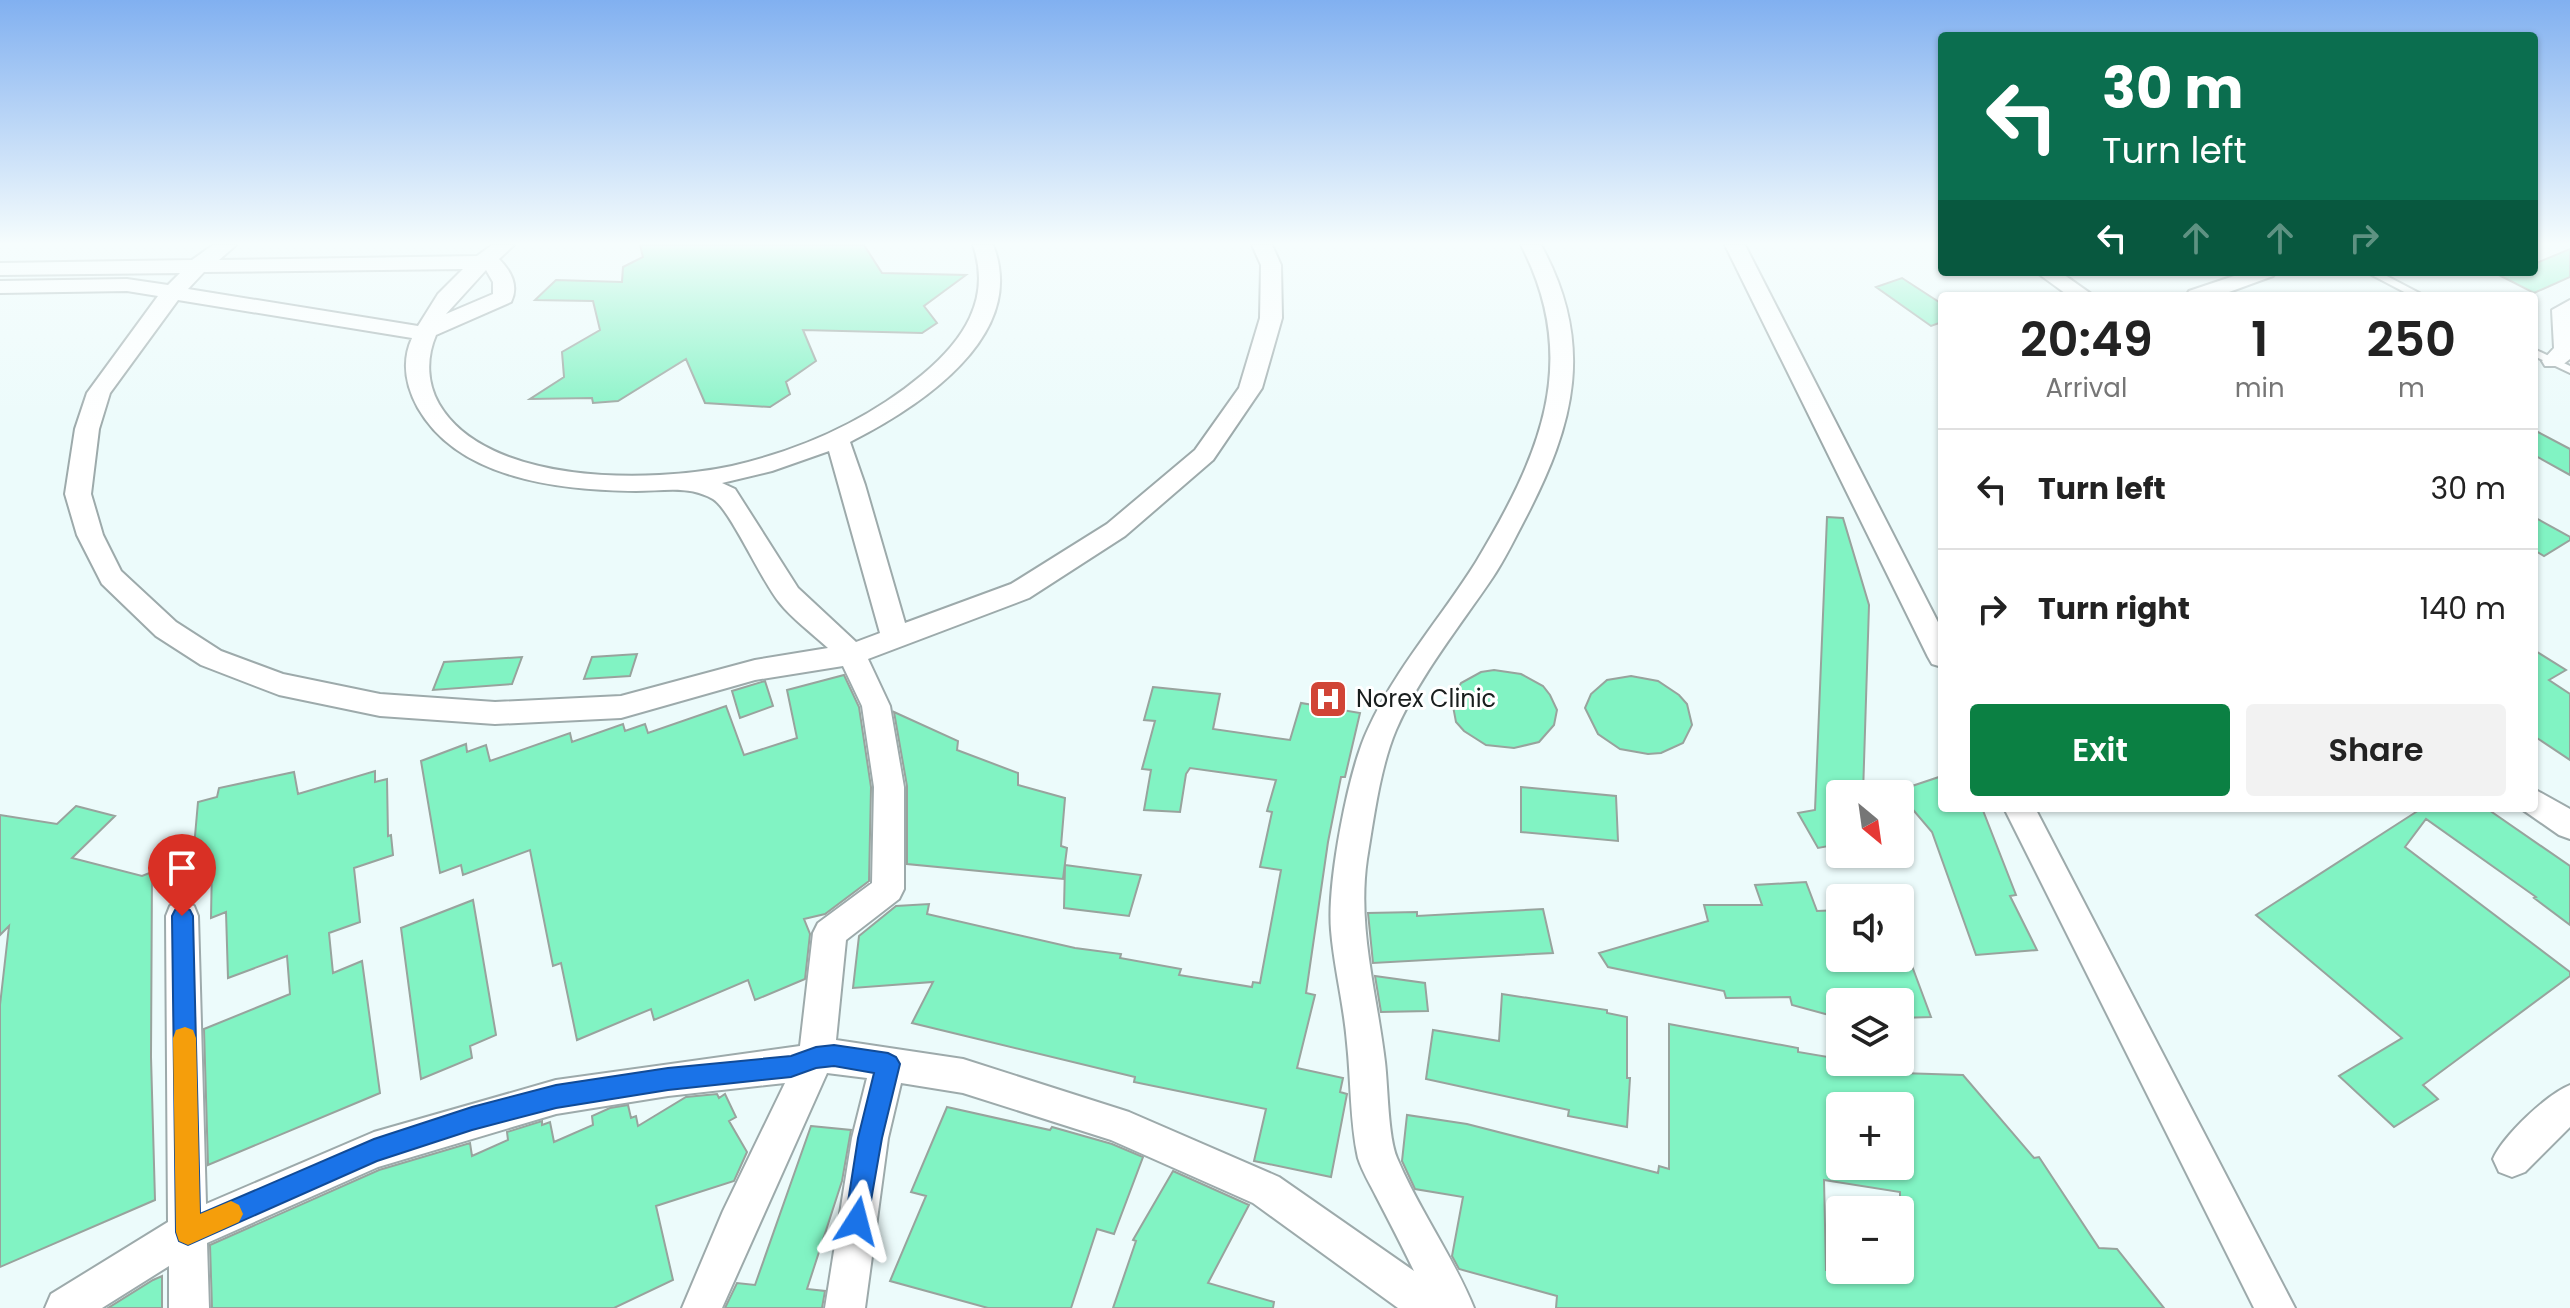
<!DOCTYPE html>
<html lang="en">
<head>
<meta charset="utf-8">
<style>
  :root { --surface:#fff; --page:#f2f2f2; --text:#222; --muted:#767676; --line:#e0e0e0; --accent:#0b8043 }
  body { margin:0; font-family:Poppins,sans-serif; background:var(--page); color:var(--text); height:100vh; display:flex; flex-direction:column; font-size:30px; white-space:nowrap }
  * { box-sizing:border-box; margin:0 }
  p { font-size:26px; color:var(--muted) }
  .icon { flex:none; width:44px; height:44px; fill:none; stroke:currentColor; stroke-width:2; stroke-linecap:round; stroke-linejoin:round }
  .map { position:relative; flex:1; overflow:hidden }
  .sheet { position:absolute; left:1938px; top:292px; width:600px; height:520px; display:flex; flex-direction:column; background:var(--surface); border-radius:8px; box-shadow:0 2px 6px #0004 }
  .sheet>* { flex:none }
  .banner { position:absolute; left:1938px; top:32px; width:600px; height:244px; border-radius:8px; box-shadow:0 2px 6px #0004; background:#0b6e4f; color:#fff; overflow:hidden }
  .needle { width:52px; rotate:151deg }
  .buttons { position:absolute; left:1826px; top:780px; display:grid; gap:16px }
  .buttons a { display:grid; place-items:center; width:88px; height:88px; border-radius:8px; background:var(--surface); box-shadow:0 2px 6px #0004; font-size:40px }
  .pin { position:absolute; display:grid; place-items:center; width:68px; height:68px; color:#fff; margin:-82px -34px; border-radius:50% 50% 50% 0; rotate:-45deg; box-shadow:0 0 8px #0007 }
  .pin .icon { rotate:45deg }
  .me { position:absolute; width:88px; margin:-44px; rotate:9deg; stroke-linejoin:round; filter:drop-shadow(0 0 6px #0008) }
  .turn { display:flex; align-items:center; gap:28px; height:168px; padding:0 32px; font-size:36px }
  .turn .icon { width:104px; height:104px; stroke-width:2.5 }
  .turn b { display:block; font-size:56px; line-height:68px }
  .lanes { display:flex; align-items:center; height:76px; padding:0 32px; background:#0003; justify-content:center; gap:40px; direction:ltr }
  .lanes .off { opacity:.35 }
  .eta { display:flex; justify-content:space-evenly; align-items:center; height:136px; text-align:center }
  .eta b { font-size:48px; font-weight:600; line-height:56px }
  .button { display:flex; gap:16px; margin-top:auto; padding:16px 32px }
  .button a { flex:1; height:92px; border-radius:8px; background:var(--accent); color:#fff; font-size:32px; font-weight:600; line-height:92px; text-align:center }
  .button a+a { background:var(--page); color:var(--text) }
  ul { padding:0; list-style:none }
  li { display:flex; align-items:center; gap:24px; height:120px; padding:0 32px; border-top:2px solid var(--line) }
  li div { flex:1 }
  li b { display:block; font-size:30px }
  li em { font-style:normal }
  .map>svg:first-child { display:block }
  .building { fill:#81f3c3; stroke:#98a39d; stroke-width:2; fill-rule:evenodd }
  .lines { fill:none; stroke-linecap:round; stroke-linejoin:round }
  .lane-casing { stroke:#9daaab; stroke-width:4 }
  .street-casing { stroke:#9daaab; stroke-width:4 }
  .lane { fill:#fff; fill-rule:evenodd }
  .street { fill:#fff; fill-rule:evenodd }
  .route { fill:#1a73e8; stroke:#114b97; stroke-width:2 }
  .slow { fill:#f59e0b }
  .labels { text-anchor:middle; stroke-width:6; stroke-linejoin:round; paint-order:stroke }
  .poi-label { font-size:24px; fill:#191e1e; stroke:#fff; text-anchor:start }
</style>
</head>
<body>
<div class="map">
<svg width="2570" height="1308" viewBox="0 0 2570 1308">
  <rect width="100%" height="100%" fill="#ecfbfb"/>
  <path class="building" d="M 640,245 L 864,245 L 882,273 L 966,275 L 924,306 L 937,323 L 922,333 L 803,330 L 816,361 L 786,382 L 790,394 L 770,407 L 705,403 L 686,359 L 618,401 L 593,403 L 592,398 L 530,399 L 564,377 L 562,352 L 600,330 L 593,301 L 535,300 L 556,280 L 622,282 L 623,267 L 643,257 Z
    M 2570,249 L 2570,277 L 2534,293 L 2493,272 L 2534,272 L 2534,264 Z
    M 1902,278 L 1942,304 L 1942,322 L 1931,326 L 1876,287 Z
    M 2534,430 L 2570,449 L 2570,475 L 2534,455 Z
    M 1827,517 L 1843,518 L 1869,605 L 1863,794 L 1840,794 L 1840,844 L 1818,848 L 1798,813 L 1815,810 Z
    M 2534,517 L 2570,537 L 2570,540 L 2544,556 L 2534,550 Z
    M 2534,650 L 2566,670 L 2549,680 L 2570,694 L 2570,760 L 2534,736 Z
    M 637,654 L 630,676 L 584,679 L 592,657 Z
    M 522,657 L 512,684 L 433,690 L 444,662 Z
    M 1494,670 L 1521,674 L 1543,686 L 1550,695 L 1557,710 L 1554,725 L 1539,742 L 1514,748 L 1486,745 L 1464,731 L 1456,722 L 1452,701 L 1461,683 L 1481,672 Z
    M 844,675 L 859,707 L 871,787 L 869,881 L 825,914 L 804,919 L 810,934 L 805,979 L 755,1000 L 748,980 L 654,1020 L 651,1009 L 577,1040 L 561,963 L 553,966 L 530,850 L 463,875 L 461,865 L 440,873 L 421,761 L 466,744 L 467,752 L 486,745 L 490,761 L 570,733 L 572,742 L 623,724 L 625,731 L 645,724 L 648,733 L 726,706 L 744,755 L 797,738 L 787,690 Z
    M 1631,676 L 1658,681 L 1679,695 L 1687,704 L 1692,725 L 1683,743 L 1661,753 L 1648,754 L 1620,749 L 1598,734 L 1585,708 L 1591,694 L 1607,680 Z
    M 765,681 L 773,706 L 740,718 L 732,691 Z
    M 1153,687 L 1220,694 L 1213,729 L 1290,740 L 1301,703 L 1360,713 L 1345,777 L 1341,777 L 1328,842 L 1306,993 L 1315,995 L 1297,1068 L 1343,1078 L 1340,1092 L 1347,1094 L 1331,1177 L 1254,1161 L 1266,1109 L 1134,1082 L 1135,1077 L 912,1023 L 933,982 L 853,988 L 859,936 L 896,906 L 929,904 L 927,914 L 1075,948 L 1121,954 L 1120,958 L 1181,969 L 1179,975 L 1252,987 L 1253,982 L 1260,983 L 1281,870 L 1260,867 L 1272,812 L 1267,811 L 1276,780 L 1190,768 L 1186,774 L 1180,812 L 1144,810 L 1151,770 L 1142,769 L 1155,721 L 1144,720 Z
    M 894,712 L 958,741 L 957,750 L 1018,773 L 1018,785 L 1065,798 L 1061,846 L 1067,848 L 1063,879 L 907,864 L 907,786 Z
    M 375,771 L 375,782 L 387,779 L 388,836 L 391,835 L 393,855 L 354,868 L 360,922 L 329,933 L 333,973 L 362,961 L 380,1093 L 208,1165 L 204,1029 L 290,994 L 287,956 L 228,978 L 226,912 L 211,918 L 212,864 L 192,870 L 198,802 L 217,797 L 219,788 L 294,772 L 298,794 Z
    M 1942,776 L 1942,808 L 1982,808 L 2016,895 L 2010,896 L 2037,950 L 1976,955 L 1932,832 L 1897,791 Z
    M 1521,787 L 1616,796 L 1618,841 L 1521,832 Z
    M 76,806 L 115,816 L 72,858 L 142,876 L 152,872 L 151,1057 L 155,1200 L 0,1267 L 0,1005 L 9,926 L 0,935 L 0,815 L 57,824 Z
    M 2411,808 L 2486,808 L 2570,866 L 2570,925 L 2534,898 L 2536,897 L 2426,819 L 2405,847 L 2570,972 L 2570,976 L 2423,1085 L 2438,1099 L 2394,1127 L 2339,1076 L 2402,1038 L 2256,915 L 2416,812 Z
    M 1065,865 L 1141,875 L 1129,916 L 1064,908 Z
    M 1806,882 L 1817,911 L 1840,910 L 1840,958 L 1909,958 L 1931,1017 L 1900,1018 L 1900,1002 L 1840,1002 L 1840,1018 L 1792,1005 L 1790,997 L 1726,998 L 1724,991 L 1608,967 L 1599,953 L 1708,921 L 1704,905 L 1762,905 L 1755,885 Z
    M 473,900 L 496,1035 L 470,1046 L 472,1058 L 421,1079 L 401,928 Z
    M 1543,909 L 1553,953 L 1373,963 L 1368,913 L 1417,912 L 1417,916 Z
    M 1375,976 L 1425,983 L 1428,1011 L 1381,1012 Z
    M 1502,994 L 1607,1010 L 1607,1013 L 1627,1017 L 1627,1078 L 1630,1078 L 1627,1127 L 1568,1116 L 1569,1110 L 1426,1079 L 1433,1030 L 1499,1041 Z
    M 1669,1024 L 1798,1048 L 1798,1052 L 1840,1059 L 1840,1062 L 1897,1068 L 1900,1073 L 1963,1075 L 2034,1158 L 2039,1157 L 2099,1248 L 2117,1249 L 2164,1308 L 1556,1308 L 1557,1296 L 1459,1269 L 1452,1256 L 1463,1197 L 1415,1189 L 1402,1161 L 1407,1115 L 1467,1124 L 1658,1173 L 1659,1166 L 1669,1169 ZM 1840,1106 L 1900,1106 L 1904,1166 L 1840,1166 ZM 1824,1180 L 1900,1192 L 1900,1270 L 1826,1270 Z
    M 717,1094 L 719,1098 L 725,1094 L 736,1117 L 729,1121 L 747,1152 L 734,1181 L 656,1206 L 673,1280 L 614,1308 L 212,1308 L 210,1245 L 379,1170 L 470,1143 L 472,1156 L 508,1140 L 507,1132 L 542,1121 L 542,1125 L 550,1122 L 554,1142 L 593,1125 L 592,1116 L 610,1108 L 628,1105 L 631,1118 L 636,1116 L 638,1126 L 686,1097 Z
    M 947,1107 L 1050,1130 L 1052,1127 L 1112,1144 L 1143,1157 L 1114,1234 L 1097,1229 L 1071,1308 L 988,1308 L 890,1281 L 926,1196 L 911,1192 Z
    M 811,1126 L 851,1130 L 842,1181 L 807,1289 L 825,1291 L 822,1308 L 725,1308 L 737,1283 L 755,1285 Z
    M 1173,1171 L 1249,1205 L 1208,1283 L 1274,1302 L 1273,1308 L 1113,1308 L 1136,1241 L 1133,1240 Z
    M 162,1276 L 162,1308 L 108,1308 L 153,1280 Z"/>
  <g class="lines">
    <g class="lane-casing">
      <path id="lane" d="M 2366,272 L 2379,272 L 2425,296 L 2412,296 Z
        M 2534,349 L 2570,366 L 2570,373 L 2534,356 Z"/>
    </g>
    <g class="street-casing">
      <path id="street" d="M 213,245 L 236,245 L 219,260 L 477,256 L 492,245 L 514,245 L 499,259 C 511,271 519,286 511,302 L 436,335 C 426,358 427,383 439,404 C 487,486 652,483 732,466 C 801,450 868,420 922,375 C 963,341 992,299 973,245 L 993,245 C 1029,336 919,407 850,442 L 865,485 L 905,623 L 1011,584 L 1107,524 L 1195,450 L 1239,388 L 1260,318 L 1261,265 L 1252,245 L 1272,245 L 1281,265 L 1282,318 L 1262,388 L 1213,460 L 1125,536 L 1029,598 L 868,659 L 890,706 L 904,787 L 904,889 L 899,899 L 846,940 L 836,1040 L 963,1059 L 1129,1112 L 1279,1177 L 1414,1271 C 1402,1246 1389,1221 1376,1196 C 1370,1184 1362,1171 1358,1158 C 1350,1123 1351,1079 1347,1043 C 1344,1005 1334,968 1331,930 C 1327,883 1348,771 1368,729 C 1396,668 1441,618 1476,562 C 1539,457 1582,362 1521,245 L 1541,245 C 1595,343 1575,424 1525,519 C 1515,538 1505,559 1493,577 C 1460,626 1420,675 1396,730 C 1380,768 1374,817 1367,859 C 1357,928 1377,994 1385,1062 C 1388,1087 1388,1137 1397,1158 C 1419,1210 1453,1256 1474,1308 L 1398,1308 L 1253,1203 L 1111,1140 L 963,1093 L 901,1083 L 888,1138 L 865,1308 L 825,1308 L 852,1138 L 867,1078 L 827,1073 L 722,1308 L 682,1308 L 723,1211 L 785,1083 L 668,1096 L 556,1114 L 378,1167 L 207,1243 L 209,1308 L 169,1308 L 169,1266 L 102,1308 L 45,1308 L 51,1294 L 168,1222 L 166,916 L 170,906 L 182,902 L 194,906 L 198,916 L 206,1204 L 374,1132 L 556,1080 L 800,1046 L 813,933 L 818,923 L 872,883 L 874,787 L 862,706 L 843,666 L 755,680 L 621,718 L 495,724 L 380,716 L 279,695 L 201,665 L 156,636 L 102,584 L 77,535 L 65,494 L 75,429 L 87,393 L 158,296 L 127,291 L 0,293 L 0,281 L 127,279 L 168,285 L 180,273 L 0,275 L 0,263 L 192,260 ZM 463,269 L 438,294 L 418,326 L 188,289 L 204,272 ZM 486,270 L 493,282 L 493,294 L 446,314 ZM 178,300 L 412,338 C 401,362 406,386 418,408 C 459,480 561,490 636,491 C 663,491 689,485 713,499 C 730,509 762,582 779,602 C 792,619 812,633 828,648 L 755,660 L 621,696 L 495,702 L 380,694 L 283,674 L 221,651 L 176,622 L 121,571 L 103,535 L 91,494 L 99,429 L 110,393 ZM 829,451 L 880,633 L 856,642 L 798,588 L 735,489 L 722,483 L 772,471 Z
        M 1725,245 L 1745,245 L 1942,630 L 1942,667 L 1932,664 L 1928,657 Z
        M 2036,272 L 2060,272 L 2094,296 L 2069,296 Z
        M 2246,272 L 2276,272 L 2273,276 L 2218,296 L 2186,296 L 2189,291 Z
        M 2570,300 L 2570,359 L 2561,366 L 2545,366 L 2542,361 L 2554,348 L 2552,310 Z
        M 2534,789 L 2570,809 L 2570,839 L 2559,835 L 2523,810 L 2534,808 Z
        M 2004,808 L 2035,808 L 2295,1308 L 2254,1308 Z
        M 2570,1085 L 2570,1127 L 2525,1172 L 2512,1177 L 2499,1172 L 2493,1159 C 2503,1136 2547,1094 2570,1085 Z"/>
    </g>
    <use href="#lane" class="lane"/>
    <use href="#street" class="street"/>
  </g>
  <linearGradient id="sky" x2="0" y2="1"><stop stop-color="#81b0f0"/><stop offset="0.57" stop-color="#f6fdfd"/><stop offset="1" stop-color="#f6fdfd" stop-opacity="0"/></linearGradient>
  <rect width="2570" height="428" fill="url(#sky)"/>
  <path class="route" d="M 182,907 L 190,910 L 193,916 L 200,1214 L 374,1139 L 472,1107 L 556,1085 L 668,1068 L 791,1056 L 816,1047 L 834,1045 L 888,1053 L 896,1057 L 900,1064 L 882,1138 L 866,1229 L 857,1233 L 848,1229 L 845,1221 L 858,1138 L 874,1073 L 834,1066 L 816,1068 L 791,1077 L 668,1090 L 556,1108 L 472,1130 L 377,1161 L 188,1245 L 179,1241 L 176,1232 L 172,916 L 175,910 Z"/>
  <path class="slow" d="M 185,1027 L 193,1030 L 196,1038 L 200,1214 L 231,1201 L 239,1205 L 243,1214 L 239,1222 L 188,1245 L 179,1241 L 176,1232 L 173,1038 L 176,1030 Z"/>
  <defs>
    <g id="hospital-square" transform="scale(2)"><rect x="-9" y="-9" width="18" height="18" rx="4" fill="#d14436" stroke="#fff"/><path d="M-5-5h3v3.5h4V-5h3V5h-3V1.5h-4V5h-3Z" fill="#fff"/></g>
  </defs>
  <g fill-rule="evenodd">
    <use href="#hospital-square" x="1328" y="699"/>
  </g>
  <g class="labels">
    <g class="poi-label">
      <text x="1356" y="707">Norex Clinic</text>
    </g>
  </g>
</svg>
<div class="buttons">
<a><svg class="needle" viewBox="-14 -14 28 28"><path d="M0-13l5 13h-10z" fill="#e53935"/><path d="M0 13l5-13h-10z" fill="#767676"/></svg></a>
<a><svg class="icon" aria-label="sound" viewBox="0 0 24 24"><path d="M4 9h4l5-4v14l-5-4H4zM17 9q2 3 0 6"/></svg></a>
<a><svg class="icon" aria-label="layers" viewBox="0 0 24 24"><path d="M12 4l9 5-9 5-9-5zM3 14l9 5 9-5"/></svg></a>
<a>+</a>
<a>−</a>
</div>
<div class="pin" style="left:182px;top:916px;background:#d93025"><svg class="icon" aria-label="arrive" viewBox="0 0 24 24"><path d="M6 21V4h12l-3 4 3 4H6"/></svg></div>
<svg class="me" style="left:857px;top:1221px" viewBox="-20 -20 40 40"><path d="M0-17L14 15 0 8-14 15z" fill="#1a73e8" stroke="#fff" stroke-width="4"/></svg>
<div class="banner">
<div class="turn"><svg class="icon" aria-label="left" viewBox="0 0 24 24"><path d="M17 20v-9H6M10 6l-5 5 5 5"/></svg><div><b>30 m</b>Turn left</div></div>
<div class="lanes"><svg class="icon" aria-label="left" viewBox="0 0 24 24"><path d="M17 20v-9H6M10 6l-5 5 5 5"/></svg><svg class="icon off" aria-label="ahead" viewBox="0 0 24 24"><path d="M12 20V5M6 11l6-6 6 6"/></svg><svg class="icon off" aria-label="ahead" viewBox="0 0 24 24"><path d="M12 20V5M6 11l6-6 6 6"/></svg><svg class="icon off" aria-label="right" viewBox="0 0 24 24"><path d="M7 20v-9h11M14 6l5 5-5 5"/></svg></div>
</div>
<section class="sheet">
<div class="eta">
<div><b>20:49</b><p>Arrival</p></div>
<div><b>1</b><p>min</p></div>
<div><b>250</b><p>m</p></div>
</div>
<ul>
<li><svg class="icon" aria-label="left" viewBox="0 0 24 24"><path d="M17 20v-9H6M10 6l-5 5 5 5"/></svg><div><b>Turn left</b></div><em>30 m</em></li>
<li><svg class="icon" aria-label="right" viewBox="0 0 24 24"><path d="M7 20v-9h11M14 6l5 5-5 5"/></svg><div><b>Turn right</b></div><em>140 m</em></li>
</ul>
<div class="button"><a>Exit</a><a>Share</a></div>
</section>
</div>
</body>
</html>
